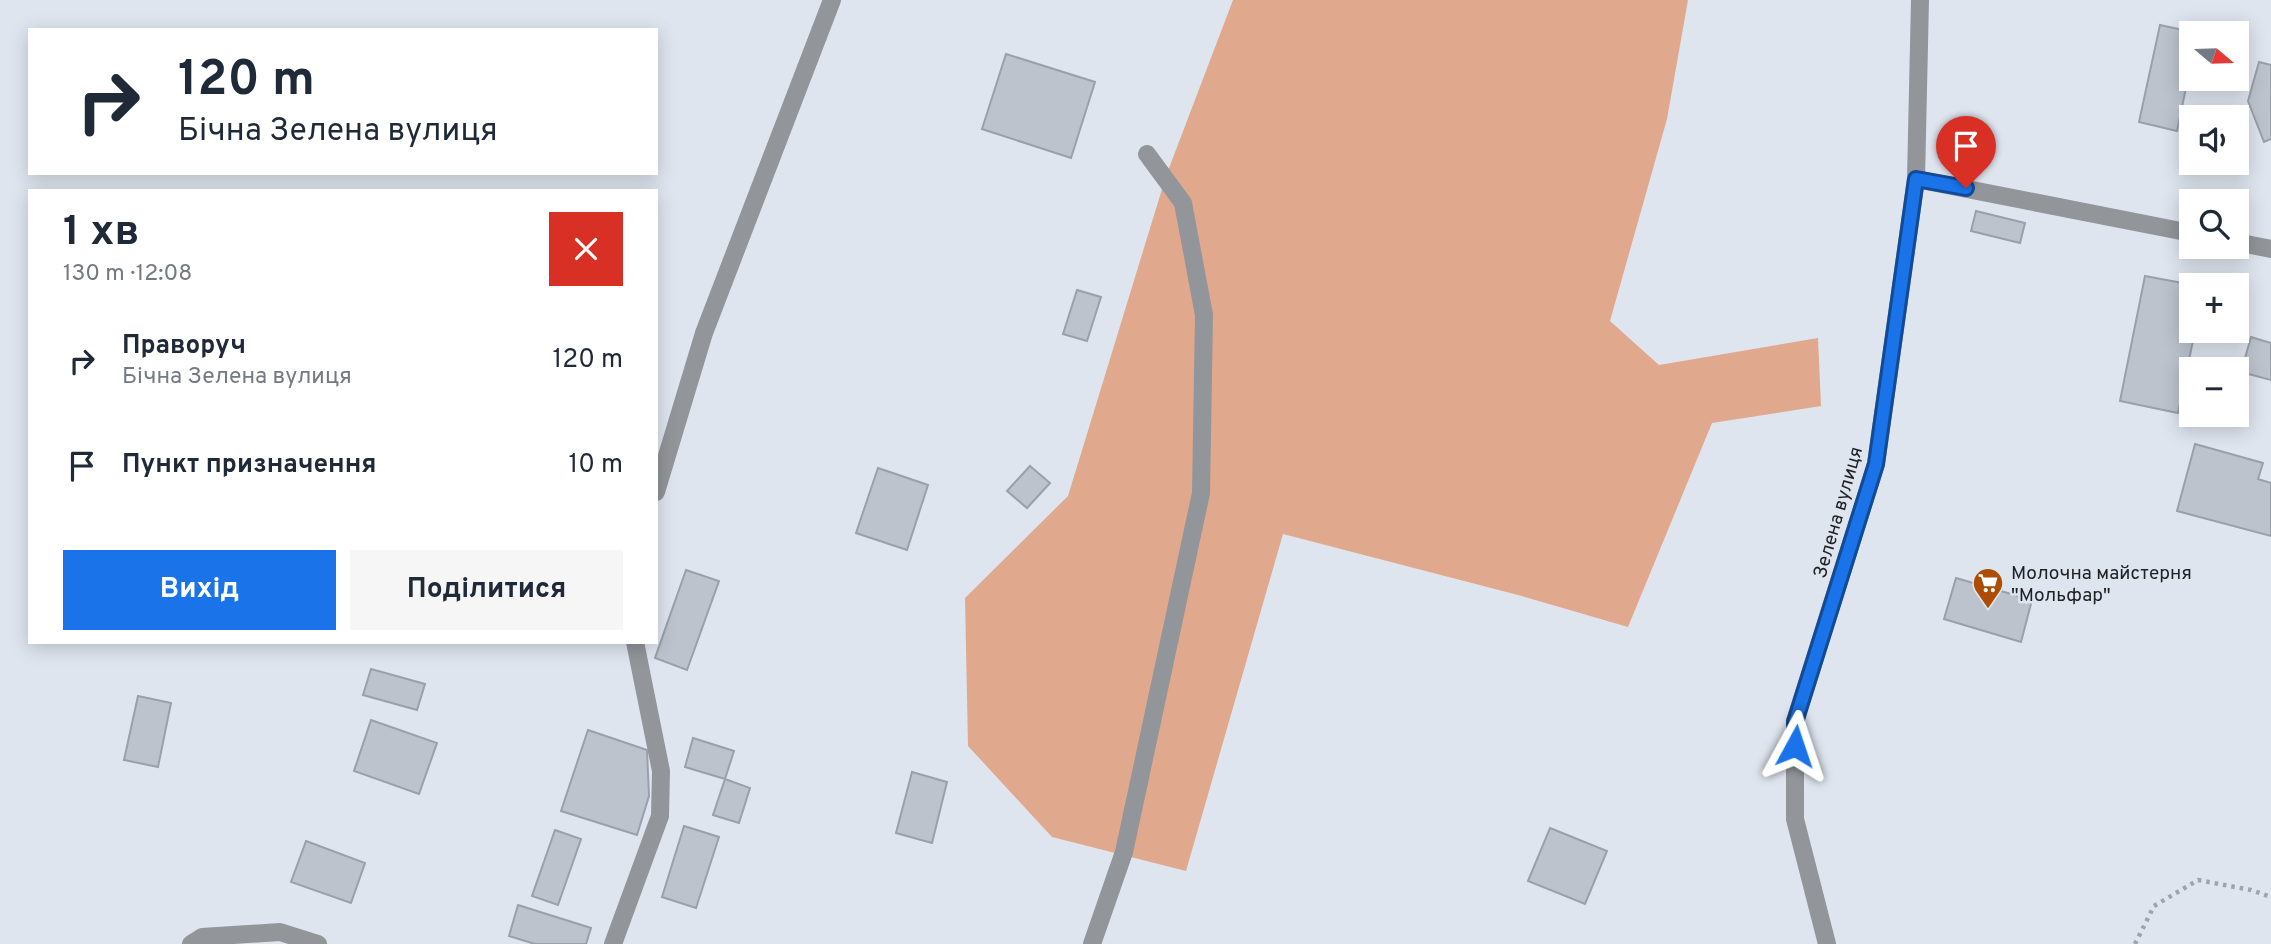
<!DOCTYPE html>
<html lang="uk">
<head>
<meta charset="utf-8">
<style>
  :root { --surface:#fff; --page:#f6f6f7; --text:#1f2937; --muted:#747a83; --accent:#1a73e8 }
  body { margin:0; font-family:Overpass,sans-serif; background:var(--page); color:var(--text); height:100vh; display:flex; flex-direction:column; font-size:26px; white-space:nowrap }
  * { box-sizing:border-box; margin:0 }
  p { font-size:23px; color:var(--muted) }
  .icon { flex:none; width:38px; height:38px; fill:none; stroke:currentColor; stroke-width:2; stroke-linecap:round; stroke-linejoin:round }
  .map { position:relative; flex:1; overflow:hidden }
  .panel { position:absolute; left:28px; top:189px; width:630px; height:455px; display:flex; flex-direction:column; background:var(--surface); border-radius:0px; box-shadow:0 4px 18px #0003 }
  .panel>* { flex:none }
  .banner { position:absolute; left:28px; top:28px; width:630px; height:147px; border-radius:0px; box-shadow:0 4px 18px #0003; background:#fff; color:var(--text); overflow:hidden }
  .needle { width:46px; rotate:109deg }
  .tools { position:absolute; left:2179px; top:21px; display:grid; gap:14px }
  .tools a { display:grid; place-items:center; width:70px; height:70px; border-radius:0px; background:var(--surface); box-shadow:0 4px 18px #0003; font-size:35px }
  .pin { position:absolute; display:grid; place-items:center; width:60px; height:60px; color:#fff; margin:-72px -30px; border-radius:50% 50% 50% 0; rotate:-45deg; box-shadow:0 0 7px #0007 }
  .pin .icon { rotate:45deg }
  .me { position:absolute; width:77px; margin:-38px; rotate:5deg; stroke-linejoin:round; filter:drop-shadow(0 0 5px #0008) }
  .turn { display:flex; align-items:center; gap:24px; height:147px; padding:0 35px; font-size:32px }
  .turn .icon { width:91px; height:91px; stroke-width:2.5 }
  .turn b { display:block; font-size:49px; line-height:60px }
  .round { display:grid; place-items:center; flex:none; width:74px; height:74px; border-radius:0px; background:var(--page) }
  .summary { display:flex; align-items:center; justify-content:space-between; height:119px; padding:0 35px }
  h1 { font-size:42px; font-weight:700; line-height:52px }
  .button { display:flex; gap:14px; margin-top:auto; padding:14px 35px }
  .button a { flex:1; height:80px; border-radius:0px; background:var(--accent); color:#fff; font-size:28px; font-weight:700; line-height:80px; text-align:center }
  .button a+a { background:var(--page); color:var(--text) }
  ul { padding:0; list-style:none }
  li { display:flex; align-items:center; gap:21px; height:105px; padding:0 35px }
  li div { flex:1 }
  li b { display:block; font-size:26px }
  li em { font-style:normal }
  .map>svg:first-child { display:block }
  .forest { fill:#e0a98d }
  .building { fill:#bdc3cd; stroke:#9aa0aa; stroke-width:2 }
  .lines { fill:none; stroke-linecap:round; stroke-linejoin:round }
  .path { stroke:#9fa3ab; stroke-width:4.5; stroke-dasharray:3.5 5; stroke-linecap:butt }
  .minor { stroke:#929599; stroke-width:18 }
  .route-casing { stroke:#114b97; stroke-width:18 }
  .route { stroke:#1a73e8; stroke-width:12 }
  .labels { text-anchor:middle; stroke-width:5; stroke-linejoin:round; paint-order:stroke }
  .street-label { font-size:19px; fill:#1e2024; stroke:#dfe5ef }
  .poi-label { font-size:19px; fill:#1e2024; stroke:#dfe5ef; text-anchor:start }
</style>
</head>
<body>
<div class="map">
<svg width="2271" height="944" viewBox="0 0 2271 944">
  <rect width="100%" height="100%" fill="#dfe5ef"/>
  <path class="forest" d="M 1233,0 L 1688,0 L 1667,119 L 1610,321 L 1659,365 L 1818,338 L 1821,406 L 1712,423 L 1628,627 L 1518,595 L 1283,534 L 1186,871 L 1052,837 L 968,746 L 965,598 L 1068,496 L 1166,176 Z"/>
  <path class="building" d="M 2160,25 L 2197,33 L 2191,33 L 2191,64 L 2177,131 L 2139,122 Z
    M 1006,54 L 1095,82 L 1071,158 L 982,129 Z
    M 2259,62 L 2271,65 L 2271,139 L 2264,142 L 2248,101 Z
    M 1976,211 L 2025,223 L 2020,243 L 1971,231 Z
    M 2145,276 L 2193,285 L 2191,285 L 2191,331 L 2195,331 L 2178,413 L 2120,401 Z
    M 1077,290 L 1101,297 L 1087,341 L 1063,334 Z
    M 2251,337 L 2271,343 L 2271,380 L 2241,372 Z
    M 2195,444 L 2263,463 L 2258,479 L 2271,483 L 2271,536 L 2177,511 Z
    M 1030,466 L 1050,483 L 1027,508 L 1007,491 Z
    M 878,468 L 928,485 L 907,550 L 856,533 Z
    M 686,570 L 719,581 L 687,670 L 655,658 Z
    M 1956,578 L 2032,600 L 2021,642 L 1944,619 Z
    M 371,669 L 425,684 L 417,710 L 363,695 Z
    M 138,696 L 171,703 L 158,767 L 124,760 Z
    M 371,720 L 437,743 L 419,794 L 354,771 Z
    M 588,730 L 647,750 L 649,796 L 637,835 L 561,811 Z
    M 693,738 L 734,751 L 725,779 L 685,767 Z
    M 912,772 L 947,782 L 932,843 L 896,833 Z
    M 725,779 L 750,788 L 739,823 L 713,815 Z
    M 684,826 L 719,837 L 696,908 L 662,897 Z
    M 1550,828 L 1607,851 L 1585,904 L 1528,881 Z
    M 555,830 L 581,839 L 558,905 L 532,896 Z
    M 306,841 L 365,863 L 351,903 L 291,882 Z
    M 518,905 L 591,928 L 586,944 L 535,944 L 509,936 Z"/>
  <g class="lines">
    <path class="path" d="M 2135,944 L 2154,906 L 2198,880 L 2251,890 L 2271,897"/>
    <path class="minor" d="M 1916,179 L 2191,233
      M 2236,242 L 2271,249
      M 656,492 L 704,333 L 832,0
      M 191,944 L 202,937 L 280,932 L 318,944
      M 613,944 L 660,816 L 661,771 L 635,642
      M 1092,944 L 1124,852 L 1201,493 L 1204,315 L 1183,203 L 1147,154
      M 1827,944 L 1795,819 L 1795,721 L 1876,464 L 1916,179 L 1920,0"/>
  </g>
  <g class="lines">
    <g class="route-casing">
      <path id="route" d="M 1795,746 L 1795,722 L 1876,464 L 1916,179 L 1966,188"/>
    </g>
    <use href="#route" class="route"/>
  </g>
  <defs>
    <g id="supermarket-pin" transform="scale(1.575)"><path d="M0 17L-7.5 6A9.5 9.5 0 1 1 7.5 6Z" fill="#ad4d02" stroke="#dfe5ef"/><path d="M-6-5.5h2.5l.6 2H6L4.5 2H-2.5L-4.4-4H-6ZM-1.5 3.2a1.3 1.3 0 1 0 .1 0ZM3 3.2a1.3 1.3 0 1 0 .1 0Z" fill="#fff"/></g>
  </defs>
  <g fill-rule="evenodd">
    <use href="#supermarket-pin" x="1988" y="583"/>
  </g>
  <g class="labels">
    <g class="street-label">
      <text transform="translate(1837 512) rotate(-74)" y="7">Зелена вулиця</text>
    </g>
    <g class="poi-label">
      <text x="2011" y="579">Молочна майстерня<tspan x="2011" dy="22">"Мольфар"</tspan></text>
    </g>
  </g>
</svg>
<div class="tools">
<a><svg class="needle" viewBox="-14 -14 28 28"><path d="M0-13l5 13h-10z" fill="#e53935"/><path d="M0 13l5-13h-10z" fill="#747a83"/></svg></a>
<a><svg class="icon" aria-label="sound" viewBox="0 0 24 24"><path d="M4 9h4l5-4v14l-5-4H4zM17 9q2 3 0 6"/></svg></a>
<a><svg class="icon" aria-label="search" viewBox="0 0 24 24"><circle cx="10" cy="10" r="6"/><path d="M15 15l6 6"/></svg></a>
<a>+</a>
<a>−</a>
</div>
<div class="pin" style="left:1966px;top:188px;background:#d93025"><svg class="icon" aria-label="arrive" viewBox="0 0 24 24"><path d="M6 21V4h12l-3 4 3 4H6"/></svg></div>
<svg class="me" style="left:1795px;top:746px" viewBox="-20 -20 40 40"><path d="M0-17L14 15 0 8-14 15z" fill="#1a73e8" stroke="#fff" stroke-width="4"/></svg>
<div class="banner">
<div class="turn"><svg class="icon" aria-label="right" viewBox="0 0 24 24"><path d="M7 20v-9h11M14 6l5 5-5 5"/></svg><div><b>120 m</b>Бічна Зелена вулиця</div></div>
</div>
<section class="panel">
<div class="summary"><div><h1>1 хв</h1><p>130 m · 12:08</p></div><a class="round" style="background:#d93025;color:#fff"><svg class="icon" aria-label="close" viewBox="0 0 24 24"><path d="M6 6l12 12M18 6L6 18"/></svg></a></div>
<ul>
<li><svg class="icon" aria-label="right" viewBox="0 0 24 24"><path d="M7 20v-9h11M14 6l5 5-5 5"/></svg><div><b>Праворуч</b><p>Бічна Зелена вулиця</p></div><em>120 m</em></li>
<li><svg class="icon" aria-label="arrive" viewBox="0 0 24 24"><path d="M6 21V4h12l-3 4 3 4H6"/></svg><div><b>Пункт призначення</b></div><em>10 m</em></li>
</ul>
<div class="button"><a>Вихід</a><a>Поділитися</a></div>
</section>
</div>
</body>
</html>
